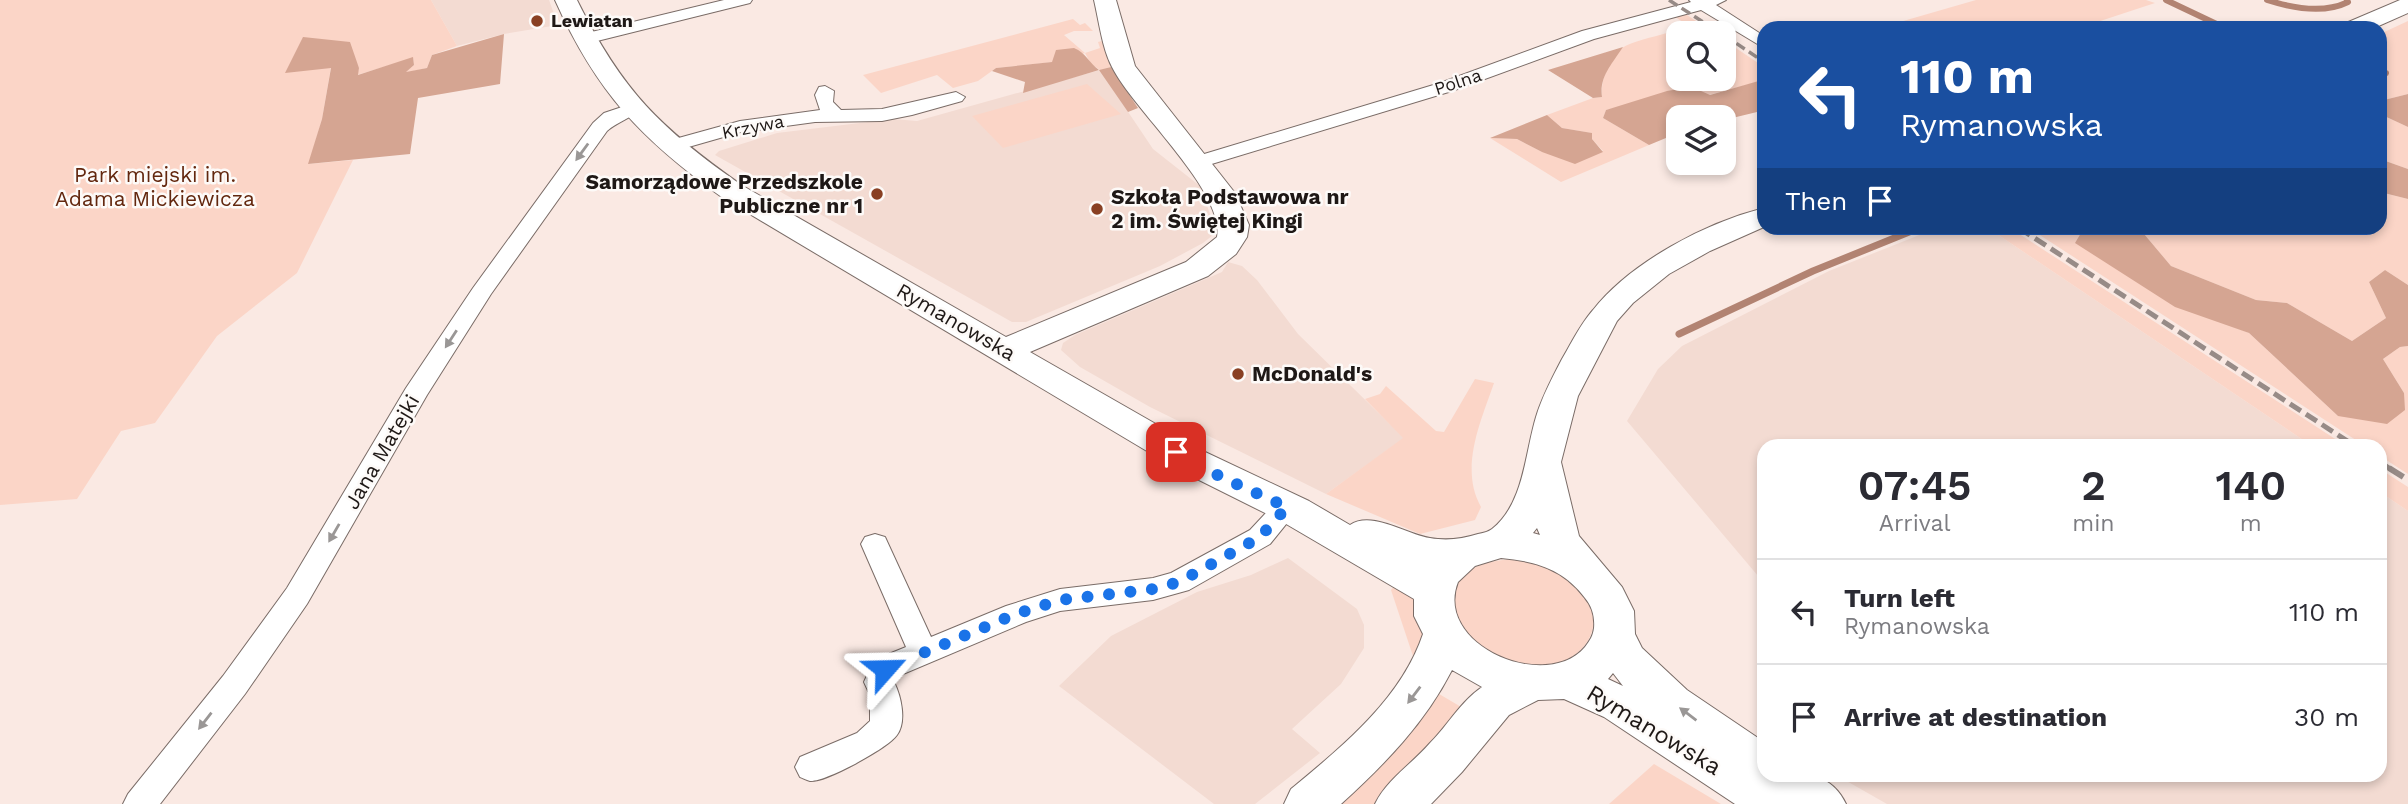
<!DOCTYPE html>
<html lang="en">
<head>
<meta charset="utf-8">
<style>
  :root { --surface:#fff; --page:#f2f2f3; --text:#2b2b33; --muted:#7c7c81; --line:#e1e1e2 }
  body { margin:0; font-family:"Work Sans",sans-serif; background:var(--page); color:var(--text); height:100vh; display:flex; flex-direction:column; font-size:26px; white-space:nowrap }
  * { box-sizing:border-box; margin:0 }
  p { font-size:23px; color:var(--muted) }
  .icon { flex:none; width:38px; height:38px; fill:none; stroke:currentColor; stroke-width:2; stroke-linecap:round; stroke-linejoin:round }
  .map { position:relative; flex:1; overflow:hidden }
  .side { position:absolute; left:1757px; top:439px; width:630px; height:343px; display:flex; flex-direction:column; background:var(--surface); border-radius:21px; box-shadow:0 4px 10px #0003 }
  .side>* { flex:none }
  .banner { position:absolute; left:1757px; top:21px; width:630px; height:214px; border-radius:21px; box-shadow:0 4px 10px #0003; background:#1a4fa0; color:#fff; overflow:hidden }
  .controls { position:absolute; left:1666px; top:21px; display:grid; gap:14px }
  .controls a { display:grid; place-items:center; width:70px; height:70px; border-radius:14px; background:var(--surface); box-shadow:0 4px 10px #0003; font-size:35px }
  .pin { position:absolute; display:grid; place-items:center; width:60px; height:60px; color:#fff; margin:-30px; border-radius:14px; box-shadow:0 4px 10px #0006 }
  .me { position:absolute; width:77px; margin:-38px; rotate:65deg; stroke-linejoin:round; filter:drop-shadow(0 0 5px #0008) }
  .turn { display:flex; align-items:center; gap:24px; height:147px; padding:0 28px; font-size:32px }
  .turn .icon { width:91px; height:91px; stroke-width:2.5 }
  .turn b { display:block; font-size:49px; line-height:60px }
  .then { display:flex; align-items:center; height:66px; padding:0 28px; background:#0003; gap:14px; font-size:26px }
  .eta { display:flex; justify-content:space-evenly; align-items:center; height:119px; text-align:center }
  .eta b { font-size:42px; font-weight:600; line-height:49px }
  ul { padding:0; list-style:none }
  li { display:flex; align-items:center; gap:21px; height:105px; padding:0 28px; border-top:2px solid var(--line) }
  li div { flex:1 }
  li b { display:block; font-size:26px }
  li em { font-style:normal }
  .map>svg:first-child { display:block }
  .built { fill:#f3dbd2 }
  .green { fill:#fbd5c7 }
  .forest { fill:#d5a592 }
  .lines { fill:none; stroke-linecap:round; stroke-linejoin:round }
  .stream-far1 { stroke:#b28372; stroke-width:6 }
  .stream { stroke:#b28372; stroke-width:7 }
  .street-casing { stroke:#7a6c67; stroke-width:2 }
  .secondary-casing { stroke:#7a6c67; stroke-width:2 }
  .street { fill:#fff; fill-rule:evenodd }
  .secondary { fill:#fff; fill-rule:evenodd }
  .rail-far2 { stroke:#978b87; stroke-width:3.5; stroke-dasharray:10 5; stroke-linecap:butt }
  .rail-far1 { stroke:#978b87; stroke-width:5; stroke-dasharray:13 6; stroke-linecap:butt }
  .rail { stroke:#978b87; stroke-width:6; stroke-dasharray:17 9; stroke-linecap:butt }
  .oneway { fill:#9a9796 }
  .route { stroke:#1a73e8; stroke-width:12; stroke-dasharray:0 21.6 }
  .poi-dot { fill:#894023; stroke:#fdfaf8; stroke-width:2.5 }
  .labels { text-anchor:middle; stroke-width:5; stroke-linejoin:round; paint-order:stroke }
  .far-poi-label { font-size:18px; font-weight:bold; fill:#1e1816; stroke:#fdfaf8; text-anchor:start }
  .far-street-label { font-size:18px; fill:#1e1816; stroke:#fdfaf8 }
  .park-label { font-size:21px; fill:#63270e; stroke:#fdfaf8 }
  .poi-label { font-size:21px; font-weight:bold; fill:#1e1816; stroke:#fdfaf8; text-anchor:start }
  .street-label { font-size:21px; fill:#1e1816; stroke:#fdfaf8 }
  .near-street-label { font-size:24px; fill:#1e1816; stroke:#fdfaf8 }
</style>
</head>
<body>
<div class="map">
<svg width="2408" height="804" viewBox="0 0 2408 804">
  <rect width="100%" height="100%" fill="#fae9e3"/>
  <path class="built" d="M 431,0 L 549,0 L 558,25 L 504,34 L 457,46 Z
    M 1100,70 L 1153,149 L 1200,186 L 1215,228 L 1213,235 L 1203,243 L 1160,266 L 1026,322 L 1012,322 L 715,155 L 719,151 L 777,133 L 893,119 L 917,121 Z
    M 1937,228 L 1988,228 L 2312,446 L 1764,446 L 1764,583 L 1627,421 L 1658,369 L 1682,346 L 1829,271 Z
    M 1228,262 L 1242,266 L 1257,280 L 1298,334 L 1404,438 L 1326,494 L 1150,407 L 1080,367 L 1061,350 L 1063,343 L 1075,335 L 1222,272 Z
    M 2380,492 L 2408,511 L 2408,804 L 1887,804 L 1836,775 L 2380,775 Z
    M 1288,558 L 1357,609 L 1364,625 L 1364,648 L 1341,684 L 1292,729 L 1320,753 L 1255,804 L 1214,804 L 1059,686 L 1111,636 L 1197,592 L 1251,575 Z"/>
  <path class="green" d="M 0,0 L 431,0 L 457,46 L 432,55 L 427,68 L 404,73 L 414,65 L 413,58 L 357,75 L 359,68 L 354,58 L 331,67 L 322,119 L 309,164 L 353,160 L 297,273 L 217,336 L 155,423 L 121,431 L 77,499 L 0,505 Z
    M 1976,0 L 2146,0 L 2155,3 L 2079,28 L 1879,28 Z
    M 1684,13 L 1714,33 L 1678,33 L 1678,79 L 1724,79 L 1724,40 L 1764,67 L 1764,84 L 1761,81 L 1709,95 L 1630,104 L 1606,110 L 1603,118 L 1649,145 L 1561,182 L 1490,138 L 1517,139 L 1542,152 L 1603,151 L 1592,139 L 1591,133 L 1562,128 L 1547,115 L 1593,98 L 1602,97 C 1600,80 1609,60 1622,48 C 1631,41 1677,31 1690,27 L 1674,16 Z
    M 1073,19 L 1080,25 L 1085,23 L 1093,31 L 1074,31 L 1064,35 L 1085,53 L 1100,48 L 1098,42 L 1102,41 L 1111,67 L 1100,70 L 1091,64 L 1085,53 L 1053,62 L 996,68 L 978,81 L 953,88 L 937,75 L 881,93 L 863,75 Z
    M 2408,21 L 2408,94 L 2380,101 L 2380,34 Z
    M 1087,84 L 1121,114 L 1003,148 L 972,116 Z
    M 2380,114 L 2408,127 L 2408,169 L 2380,159 Z
    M 2380,192 L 2408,199 L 2408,285 L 2385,270 L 2369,282 L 2386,318 L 2352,341 L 2287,303 L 2256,300 L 2171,266 L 2139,228 L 2380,228 Z
    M 1988,228 L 2010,228 L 2346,446 L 2312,446 Z
    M 2029,228 L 2084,228 L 2076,243 L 2215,319 L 2249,333 L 2338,416 L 2404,393 L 2383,359 L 2400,347 L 2408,346 L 2408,474 L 2380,456 L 2380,446 L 2365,446 Z
    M 1475,379 L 1494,383 C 1481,421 1459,468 1481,507 L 1475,520 L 1420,534 L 1326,494 L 1403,438 L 1365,399 L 1380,394 L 1386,386 L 1436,431 L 1444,432 Z
    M 2380,469 L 2408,487 L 2408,511 L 2380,492 Z
    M 1514,559 C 1536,562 1556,567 1573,582 C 1607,611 1597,651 1556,664 C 1526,674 1484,657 1464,634 C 1460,629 1459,620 1457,614 C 1445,572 1479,561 1514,559 Z
    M 1400,579 L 1413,591 L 1425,626 L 1415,662 L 1391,590 Z
    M 1434,691 L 1468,711 L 1381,804 L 1335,804 Z
    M 1654,764 L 1721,804 L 1609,804 Z"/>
  <path class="forest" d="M 504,34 L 500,84 L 418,98 L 410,154 L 308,164 L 322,119 L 331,68 L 285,73 L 303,37 L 350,42 L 359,68 L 358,75 L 413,57 L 414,65 L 406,72 L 427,68 L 432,55 Z
    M 1623,47 C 1612,64 1599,77 1602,97 L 1593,98 L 1548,70 Z
    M 1074,48 C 1086,53 1089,63 1099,70 L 1111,67 L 1138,108 L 1128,112 L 1099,70 L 1023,93 L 1025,82 L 992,71 L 996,68 L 1052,62 L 1056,50 Z
    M 1762,80 L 1764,102 L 1757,112 L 1724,120 L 1724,117 L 1678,117 L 1678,133 L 1649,145 L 1603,118 L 1606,110 L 1667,91 L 1692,87 L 1710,95 Z
    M 2408,94 L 2408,127 L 2380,114 L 2380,101 Z
    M 1547,115 L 1562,128 L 1592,133 L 1592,139 L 1603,152 L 1575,164 L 1542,152 L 1517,139 L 1490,138 Z
    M 2380,159 L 2408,169 L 2408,199 L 2380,192 Z
    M 2084,228 L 2139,228 L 2171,266 L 2256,300 L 2287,303 L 2352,341 L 2386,318 L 2369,282 L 2385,270 L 2408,285 L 2408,346 L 2400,347 L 2383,359 L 2404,393 L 2405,410 L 2387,424 L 2338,416 L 2249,333 L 2175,307 L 2075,243 Z"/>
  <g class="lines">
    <path class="stream-far1" d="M 2166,0 L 2225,28
      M 2267,0 C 2292,8 2324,14 2348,2 L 2347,0
      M 2380,72 L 2386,73"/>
    <path class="stream" d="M 1679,334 L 1813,271 L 1919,228"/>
    <g class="street-casing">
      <path id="street" d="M 724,0 L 752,0 L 750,3 L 585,44 L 577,39 L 579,35 Z
        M 1689,0 L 1726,0 L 1716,5 L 1764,36 L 1764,48 L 1701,10 L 1594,39 L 1452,91 L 1205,166 L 1191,166 L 1188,162 L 1191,158 L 1440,83 L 1582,31 L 1691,2 Z
        M 825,86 L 834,91 L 833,102 L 841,110 L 882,109 L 956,92 L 965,97 L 962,101 L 912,115 L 882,121 L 815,122 L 741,132 L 671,152 L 661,146 L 664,142 L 740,121 L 820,110 L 815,95 L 819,87 Z
        M 631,104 L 637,105 L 640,109 C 632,118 617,122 607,131 L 491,294 L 427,395 L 307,604 L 245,694 L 160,804 L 123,804 L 128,794 L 223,676 L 287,588 L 406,388 L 473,288 L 593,123 L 604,113 Z
        M 1287,497 L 1296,500 L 1300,507 L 1270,544 L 1189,590 L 1153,600 L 1060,611 L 1026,622 L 896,677 L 894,682 C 901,696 907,721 897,735 C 888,748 826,782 810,781 C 806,780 803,778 800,777 L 795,767 L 800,757 L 857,733 L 870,721 L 870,695 L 864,682 L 874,660 L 906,647 L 861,544 L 865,537 L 875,534 L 885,537 L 931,637 L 1006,606 L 1060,589 L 1153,578 L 1171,573 L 1250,530 L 1278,500 Z"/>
    </g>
    <g class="secondary-casing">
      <path id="secondary" d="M 555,0 L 577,0 C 622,91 661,129 743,186 L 1006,337 L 1186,262 L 1217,237 C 1225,191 1134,111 1112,67 C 1102,48 1099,21 1094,0 L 1116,0 L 1135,66 L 1235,193 L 1249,225 L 1247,237 L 1236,254 L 1208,276 L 1030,352 L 1203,451 L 1309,501 L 1350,525 C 1372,510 1407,535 1430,538 C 1447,541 1462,539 1478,534 C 1483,533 1488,532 1492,529 C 1524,504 1525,453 1536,417 C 1542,397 1552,378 1562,359 C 1572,342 1580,325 1593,310 C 1631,262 1705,223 1764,208 L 1764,227 L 1710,251 L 1669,274 L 1633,303 L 1617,321 L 1578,396 L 1561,462 L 1579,536 L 1622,587 L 1634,611 L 1635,634 L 1642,648 L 1687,690 L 1764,742 L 1764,775 C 1798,775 1829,768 1846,804 L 1735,804 L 1604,717 L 1564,699 L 1538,700 L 1509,715 L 1462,772 L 1431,804 L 1375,804 C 1387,779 1412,764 1430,743 C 1448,725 1461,701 1482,687 L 1452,670 C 1425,723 1385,764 1341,804 L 1284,804 L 1291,789 C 1343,746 1401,699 1423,634 L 1414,616 L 1414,599 L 1281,521 L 1177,469 L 723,198 C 641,139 597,93 555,0 ZM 1537,528 L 1540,535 L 1533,533 ZM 1501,558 C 1535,561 1564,569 1585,598 C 1592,606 1595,617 1594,628 C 1593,636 1590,640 1585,647 C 1546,693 1433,645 1458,582 L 1475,566 ZM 1613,673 L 1623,686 L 1608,679 Z
        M 2400,0 L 2408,0 L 2408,13 L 2374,28 L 2342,28 L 2346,23 Z"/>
    </g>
    <use href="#street" class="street"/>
    <use href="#secondary" class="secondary"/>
    <path class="rail-far2" d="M 1669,0 L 1720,33
      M 1724,35 L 1764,62"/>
    <path class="rail-far1" d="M 2019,228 L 2355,446
      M 2380,462 L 2392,470"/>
    <path class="rail" d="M 2389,468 L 2408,480"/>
  </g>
  <defs><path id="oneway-solid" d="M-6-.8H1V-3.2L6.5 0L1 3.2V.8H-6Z" transform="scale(1.75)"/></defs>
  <g class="oneway">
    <use href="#oneway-solid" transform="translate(582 152) rotate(126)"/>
    <use href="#oneway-solid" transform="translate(451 339) rotate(123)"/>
    <use href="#oneway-solid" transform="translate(334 533) rotate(120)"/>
    <use href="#oneway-solid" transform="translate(1414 695) rotate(127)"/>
    <use href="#oneway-solid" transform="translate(1688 714) rotate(-143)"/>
    <use href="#oneway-solid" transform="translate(205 721) rotate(128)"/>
  </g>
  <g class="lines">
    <path class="route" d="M 885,669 L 1016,614 L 1060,600 L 1153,589 L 1179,582 L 1260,537 L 1287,507 L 1221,477 L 1176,452"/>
  </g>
  <g class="poi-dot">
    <circle cx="537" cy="21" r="7"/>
    <circle cx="877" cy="194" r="7"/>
    <circle cx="1097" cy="209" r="7"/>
    <circle cx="1238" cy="374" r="7"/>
  </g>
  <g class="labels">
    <g class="far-poi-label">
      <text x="551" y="27">Lewiatan</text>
    </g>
    <g class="far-street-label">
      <text transform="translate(1458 82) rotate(-18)" y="6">Polna</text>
      <text transform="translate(753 127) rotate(-11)" y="6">Krzywa</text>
    </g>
    <g class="park-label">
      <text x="155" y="182">Park miejski im.<tspan x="155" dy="24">Adama Mickiewicza</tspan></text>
    </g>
    <g class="poi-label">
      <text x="863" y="189" text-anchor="end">Samorządowe Przedszkole<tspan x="863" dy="24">Publiczne nr 1</tspan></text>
      <text x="1111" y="204">Szkoła Podstawowa nr<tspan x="1111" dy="24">2 im. Świętej Kingi</tspan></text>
      <text x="1252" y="381">McDonald's</text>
    </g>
    <g class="street-label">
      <text transform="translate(956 322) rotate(30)" y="7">Rymanowska</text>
      <text transform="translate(382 452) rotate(-60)" y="7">Jana Matejki</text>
    </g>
    <g class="near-street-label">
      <text transform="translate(1654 730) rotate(31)" y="8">Rymanowska</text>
    </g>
  </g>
</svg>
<div class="controls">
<a><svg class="icon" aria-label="search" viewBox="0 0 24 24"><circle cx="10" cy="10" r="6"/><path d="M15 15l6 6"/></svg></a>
<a><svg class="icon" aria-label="layers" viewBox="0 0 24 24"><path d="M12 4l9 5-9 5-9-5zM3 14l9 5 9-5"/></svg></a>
</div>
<div class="pin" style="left:1176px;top:452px;background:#d93025"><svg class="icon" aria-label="arrive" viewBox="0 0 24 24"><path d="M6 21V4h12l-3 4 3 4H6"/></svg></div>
<svg class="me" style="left:885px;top:669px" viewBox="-20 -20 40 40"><path d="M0-17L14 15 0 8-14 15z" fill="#1a73e8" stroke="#fff" stroke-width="4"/></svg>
<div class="banner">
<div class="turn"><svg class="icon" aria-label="left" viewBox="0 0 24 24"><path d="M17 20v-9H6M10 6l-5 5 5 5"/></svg><div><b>110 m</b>Rymanowska</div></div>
<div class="then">Then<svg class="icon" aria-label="arrive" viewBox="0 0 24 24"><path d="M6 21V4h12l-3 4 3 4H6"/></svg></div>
</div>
<section class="side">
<div class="eta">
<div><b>07:45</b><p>Arrival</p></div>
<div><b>2</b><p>min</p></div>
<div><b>140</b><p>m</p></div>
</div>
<ul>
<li><svg class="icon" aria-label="left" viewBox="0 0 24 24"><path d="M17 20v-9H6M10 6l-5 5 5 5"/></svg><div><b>Turn left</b><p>Rymanowska</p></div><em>110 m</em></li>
<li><svg class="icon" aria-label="arrive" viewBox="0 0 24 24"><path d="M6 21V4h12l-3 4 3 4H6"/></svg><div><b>Arrive at destination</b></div><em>30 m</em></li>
</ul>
</section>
</div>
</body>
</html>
